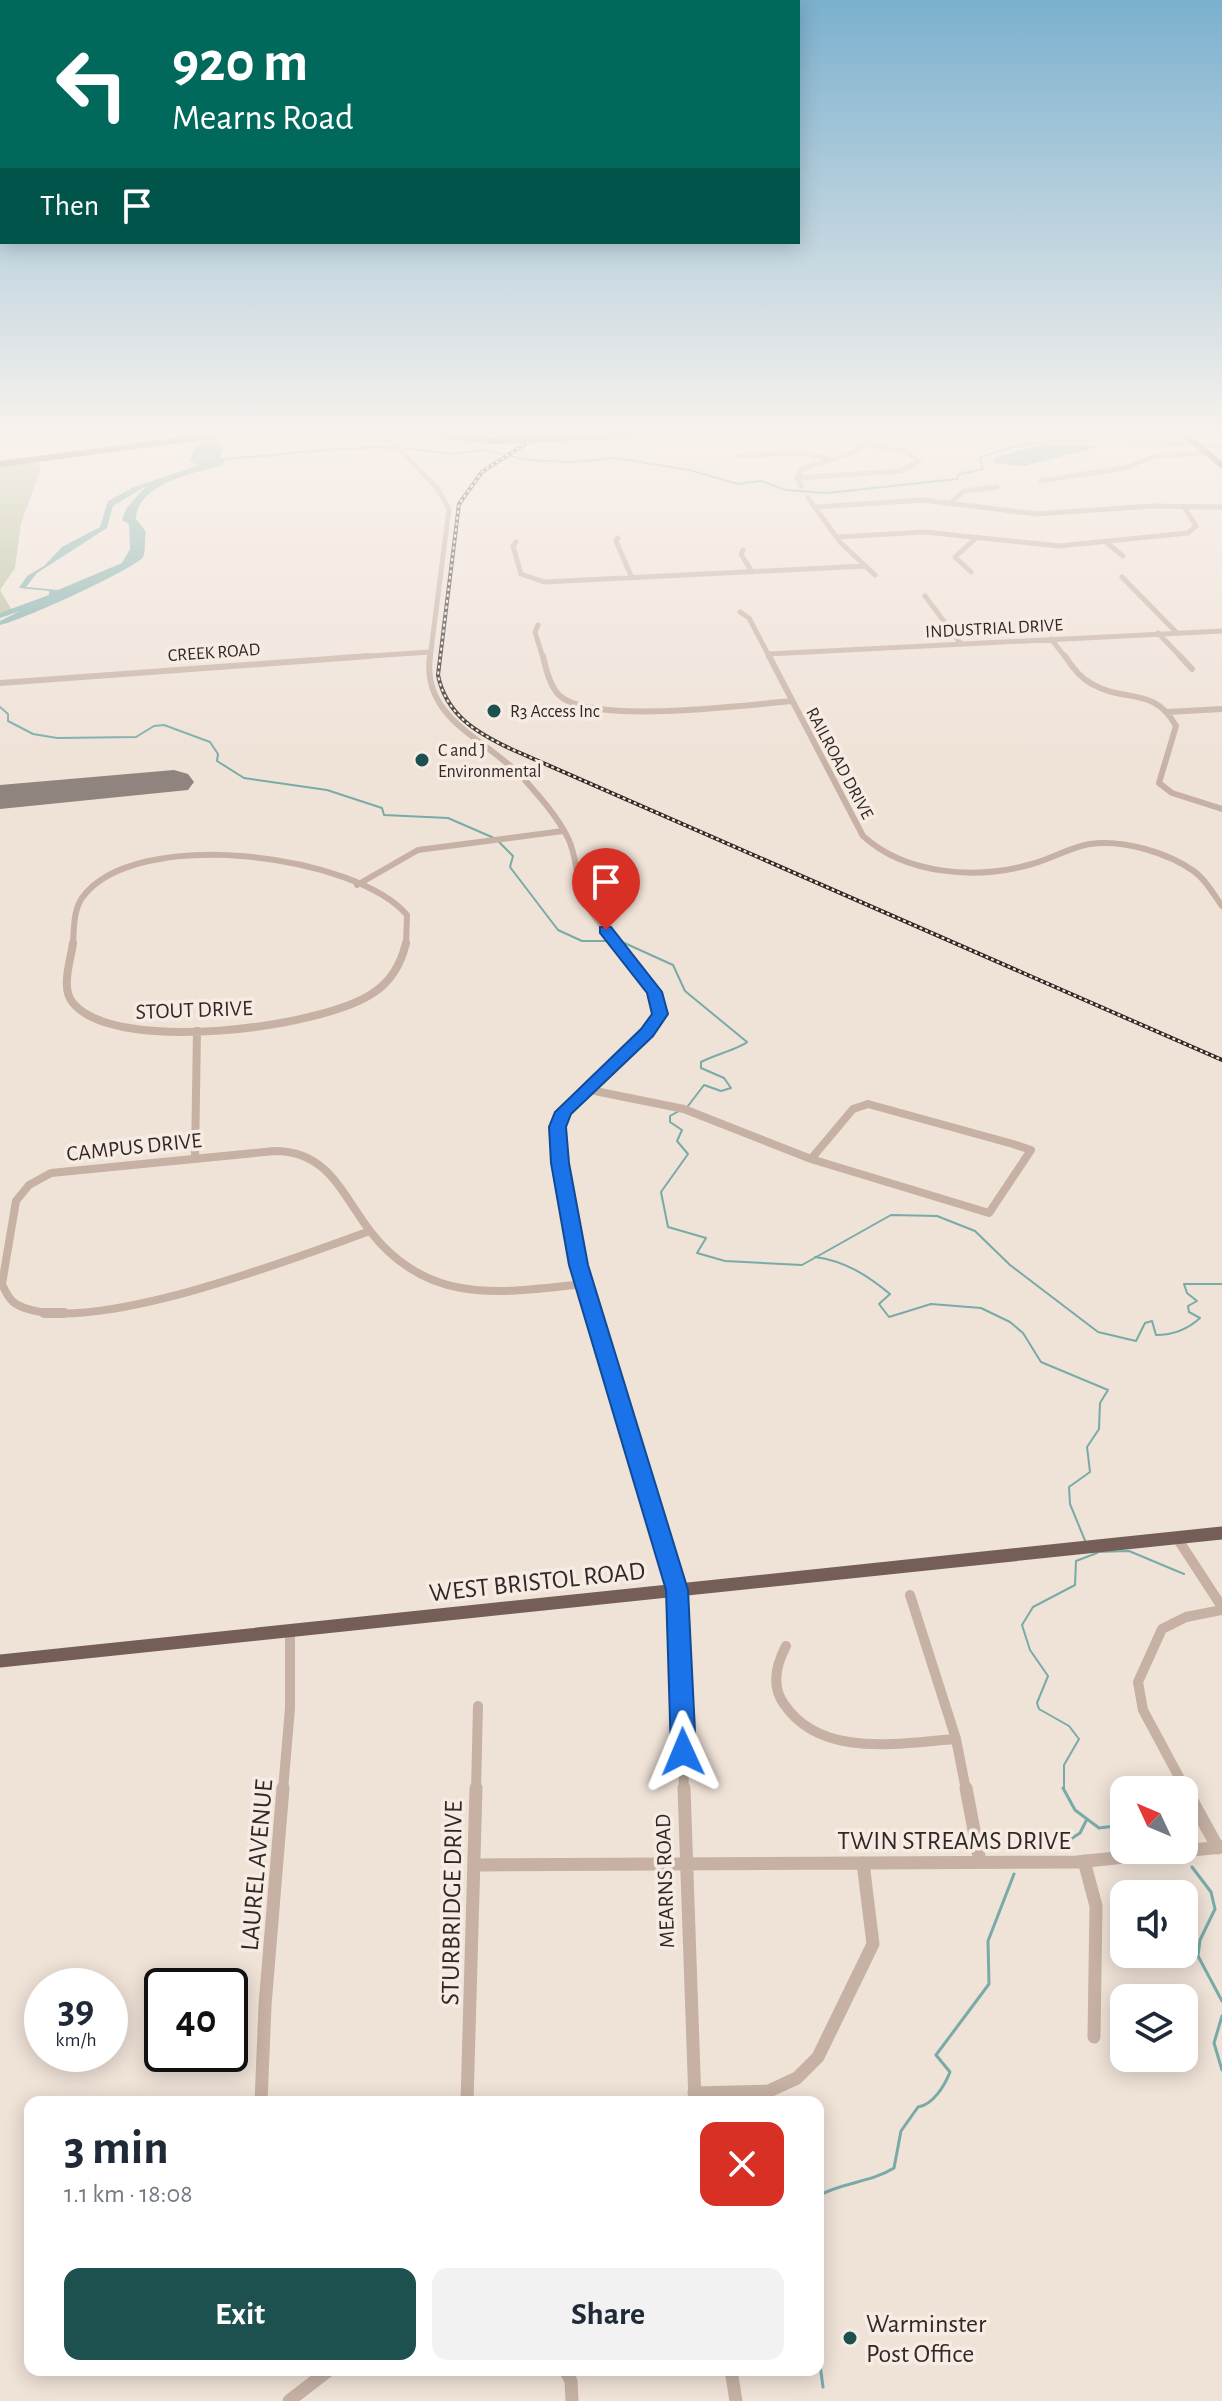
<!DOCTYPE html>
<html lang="en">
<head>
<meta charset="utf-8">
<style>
  :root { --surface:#fff; --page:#f2f2f3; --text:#1f2937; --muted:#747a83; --accent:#1d5150 }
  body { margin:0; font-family:"Alegreya Sans",sans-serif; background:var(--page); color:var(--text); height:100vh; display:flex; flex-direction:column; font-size:30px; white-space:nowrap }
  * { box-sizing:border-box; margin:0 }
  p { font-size:26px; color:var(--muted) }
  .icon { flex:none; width:44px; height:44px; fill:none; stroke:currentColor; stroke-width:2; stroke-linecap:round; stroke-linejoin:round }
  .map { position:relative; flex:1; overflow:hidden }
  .side { position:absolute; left:24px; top:2096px; width:800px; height:280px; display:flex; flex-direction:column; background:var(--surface); border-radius:16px; box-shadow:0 4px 20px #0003 }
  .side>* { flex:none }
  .banner { position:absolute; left:0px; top:0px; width:800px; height:244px; box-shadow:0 4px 20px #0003; background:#00695c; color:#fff; overflow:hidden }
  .needle { width:52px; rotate:314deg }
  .controls { position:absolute; left:1110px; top:1776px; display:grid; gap:16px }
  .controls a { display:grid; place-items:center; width:88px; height:88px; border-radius:16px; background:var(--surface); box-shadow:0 4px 20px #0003; font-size:40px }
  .speed { position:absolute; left:24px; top:1968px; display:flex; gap:16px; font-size:40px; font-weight:700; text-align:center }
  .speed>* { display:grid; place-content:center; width:104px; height:104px; border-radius:50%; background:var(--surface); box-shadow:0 4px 20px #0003; line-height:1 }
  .speed small { font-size:20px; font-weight:400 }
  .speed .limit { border:4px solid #111; border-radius:12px; background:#fff; color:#111 }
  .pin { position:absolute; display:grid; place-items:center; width:68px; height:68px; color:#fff; margin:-82px -34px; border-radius:50% 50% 50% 0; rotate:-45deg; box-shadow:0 0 8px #0007 }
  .pin .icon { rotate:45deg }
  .me { position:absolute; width:88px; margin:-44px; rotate:359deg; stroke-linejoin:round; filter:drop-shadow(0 0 6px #0008) }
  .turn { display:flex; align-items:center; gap:28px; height:168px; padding:0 40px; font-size:36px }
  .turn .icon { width:104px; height:104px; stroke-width:2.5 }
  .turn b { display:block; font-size:56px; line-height:68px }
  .then { display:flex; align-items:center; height:76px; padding:0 40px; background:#0003; gap:16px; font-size:30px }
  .round { display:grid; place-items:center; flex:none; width:84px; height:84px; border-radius:16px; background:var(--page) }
  .summary { display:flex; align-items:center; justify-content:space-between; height:136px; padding:0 40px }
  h1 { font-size:48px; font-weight:700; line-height:60px }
  .cta { display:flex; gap:16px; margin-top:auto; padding:16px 40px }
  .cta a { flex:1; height:92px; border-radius:16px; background:var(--accent); color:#fff; font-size:32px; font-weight:700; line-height:92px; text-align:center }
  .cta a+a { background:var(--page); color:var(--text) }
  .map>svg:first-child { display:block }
  .green { fill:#b4bd98 }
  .water { fill:#78aba8; fill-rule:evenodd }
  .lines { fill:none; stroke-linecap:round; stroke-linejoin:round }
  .stream-far1 { stroke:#78aba8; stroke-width:2 }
  .stream { stroke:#78aba8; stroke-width:3 }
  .runway { fill:#90857e; fill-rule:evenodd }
  .minor-far4 { stroke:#c6b1a4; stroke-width:5 }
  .minor-far3 { stroke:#c6b1a4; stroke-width:6 }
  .minor-far2 { stroke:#c6b1a4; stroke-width:8 }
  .minor-far1 { stroke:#c6b1a4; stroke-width:10 }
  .minor { stroke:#c6b1a4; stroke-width:13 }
  .major-far1 { stroke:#745e57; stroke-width:6 }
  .major { stroke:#745e57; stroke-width:13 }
  .rail-casing { stroke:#322825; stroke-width:4 }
  .rail { stroke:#f7ece3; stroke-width:2; stroke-dasharray:3; stroke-linecap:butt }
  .route { fill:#1a73e8; stroke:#114b97; stroke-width:2 }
  .poi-dot { fill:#1d5150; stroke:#f7ece3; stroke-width:3 }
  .labels { text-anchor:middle; stroke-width:7; stroke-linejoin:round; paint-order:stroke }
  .far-street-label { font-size:18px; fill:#322825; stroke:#f7ece3 }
  .far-poi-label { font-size:18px; fill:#322825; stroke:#f7ece3; text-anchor:start }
  .street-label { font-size:22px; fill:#322825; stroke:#f7ece3 }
  .near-street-label { font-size:26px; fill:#322825; stroke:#f7ece3 }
  .near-poi-label { font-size:26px; fill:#322825; stroke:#f7ece3; text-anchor:start }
</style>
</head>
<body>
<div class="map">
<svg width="1222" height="2401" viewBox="0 0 1222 2401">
  <rect width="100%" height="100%" fill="#efe2d7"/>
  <path class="green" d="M 38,462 L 41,469 L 21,523 L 15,568 L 0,590 L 13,612 L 0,615 L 0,464 Z"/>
  <path class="water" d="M 214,435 L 223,435 L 215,439 L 223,449 L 220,457 L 225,460 L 222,465 C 196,473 137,483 136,519 L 146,532 C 144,540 146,551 143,557 C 135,569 18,622 0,625 L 0,621 L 20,611 L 0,618 L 0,613 L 49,595 L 49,591 L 19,588 L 27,576 L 44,566 L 62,547 L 100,527 L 108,501 L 134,487 L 200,465 L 190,462 L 194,449 ZM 146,486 L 126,509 L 122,520 L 129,524 L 130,549 L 122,563 L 58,590 L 26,587 L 37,573 L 107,528 L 113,506 Z
    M 1085,444 L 1099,447 L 1023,466 L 994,463 L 994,458 L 1040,445 Z"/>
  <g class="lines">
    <path class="stream-far1" d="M 1199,445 L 1222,447
      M 402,448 L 456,454 L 482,450 L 528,460 L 571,462 L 616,458 L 689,470 L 738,484 L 761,481 L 786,490 L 827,493 L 957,479 L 959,474 L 983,469 L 980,458 C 1045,430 1124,443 1193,444
      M 223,459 C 281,456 337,446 395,448
      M 0,707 L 8,714 L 8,721 L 33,734 L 57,738 L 136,737 L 154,726 L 164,725 L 210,742 L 218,754 L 217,761 L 244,778 L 327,790 L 382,808 L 384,815 L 448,818 L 494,838
      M 499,842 L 513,856 L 510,867 L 558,930 L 582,941 L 614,941
      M 620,941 L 673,965 L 685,991 L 747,1042 C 741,1048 714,1055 701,1062 L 701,1068 L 724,1078 L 731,1088 L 721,1091 L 704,1085 L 688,1106
      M 679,1111 L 670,1116 L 670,1122 L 682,1130 L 677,1141 L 688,1154 L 661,1192 L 668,1227 L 706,1238 L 697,1253 L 725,1261 L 802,1265 L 891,1215 L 937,1216 L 975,1231 L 1010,1265 L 1098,1332 L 1136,1341 L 1145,1323 L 1152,1321 L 1156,1335 C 1172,1335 1188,1329 1200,1318 L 1189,1312 L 1188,1306 L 1197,1301 L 1187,1293 L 1184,1284 L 1222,1284
      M 815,1257 C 845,1261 867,1275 890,1294 L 879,1304 L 889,1317 L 931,1304 L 981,1308 L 1010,1322 L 1023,1333 L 1041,1362 L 1108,1390 L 1100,1403 L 1099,1429 L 1087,1447 L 1090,1472 L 1069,1487 L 1070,1504 L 1086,1543
      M 1097,1552 L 1129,1551 L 1184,1574
      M 1064,1790 L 1064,1765 L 1079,1739 L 1069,1726 L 1039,1709 L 1037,1703 L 1048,1676 L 1030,1650 L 1022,1625 L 1033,1607 L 1075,1585 L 1076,1561 L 1097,1553"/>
    <path class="stream" d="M 1063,1788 L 1075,1810 L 1099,1828 L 1124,1825
      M 1060,1846 L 1080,1833 L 1086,1821
      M 1192,1867 L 1211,1892 L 1215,1909 L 1200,1940 L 1198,1956 L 1222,2001
      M 1222,2016 L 1214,2043 L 1222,2070
      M 818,2196 C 842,2182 870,2183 894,2168 L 901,2131 L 918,2107 C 933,2105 945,2085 950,2072 L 936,2055 L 989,1984 L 988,1941 L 1014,1874
      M 818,2350 L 823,2387"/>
    <path class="runway" d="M 174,770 L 188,774 L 194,782 L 188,790 L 0,809 L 0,785 Z"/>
    <path class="minor-far4" d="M 385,435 L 437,488 L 449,509 L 430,658
      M 738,456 L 799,453 L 829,458
      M 797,478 L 901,471 L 919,461 L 905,451 L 865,445
      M 1041,481 L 1128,467 L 1154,456 L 1208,453
      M 801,486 L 797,477 L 802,469 L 855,452 L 866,442 L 862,435
      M 808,498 L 841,543 L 875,575
      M 951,503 L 964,491 L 997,487
      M 815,507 L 923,500 L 1037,514 L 1153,506 L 1222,507
      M 837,537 L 925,532 L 1059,546 L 1188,533 L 1196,526 L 1184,507
      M 618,538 L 616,541 L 632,578
      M 516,542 L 513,546 L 521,574 L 544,582 L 865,566
      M 1107,543 L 1123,556
      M 743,550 L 741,554 L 752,572
      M 971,572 L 955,557 L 975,539
      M 1122,577 L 1176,632
      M 925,596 L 961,644
      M 740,612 L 749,618 L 770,658
      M 538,625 L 535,632 L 543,658
      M 1158,633 L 1182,658
      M 1051,639 L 1066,658
      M 768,654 L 1222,631
      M 341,658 L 430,652"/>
    <path class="minor-far3" d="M 430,656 C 421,720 488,739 524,779 C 540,797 557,816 568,838 C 577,856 576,878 583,897 C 590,915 607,931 620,945
      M 543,656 C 546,669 550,687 560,696 C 593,725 746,705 792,701
      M 769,656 L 863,836 C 906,875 977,880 1032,864 C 1052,859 1070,847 1090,844 C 1123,839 1169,853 1195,872 C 1207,881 1214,895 1222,906
      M 1065,656 C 1072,667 1080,678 1092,684 C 1125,703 1154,686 1176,726 L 1159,783 L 1172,793 L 1222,809
      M 1180,656 L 1192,669
      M 0,683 L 369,656
      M 1167,712 L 1222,709
      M 357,885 L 418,850 L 563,831
      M 73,945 C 74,930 73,911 82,898 C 134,825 355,854 407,915 L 406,945"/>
    <path class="minor-far2" d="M 73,943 C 71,960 60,988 73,1003 C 116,1055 322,1028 373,993 C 392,981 401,964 406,943
      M 585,1089 L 684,1109 L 811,1159
      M 868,1104 L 1013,1144 L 1031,1150 L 989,1213 L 811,1159 L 853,1109 Z
      M 275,1151 C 328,1151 342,1194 370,1231 C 299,1256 82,1342 16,1304 C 9,1300 5,1291 2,1284 L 16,1201 L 29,1185 L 51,1173 Z
      M 195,1158 L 197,1031
      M 370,1231 C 428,1306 500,1293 584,1284
      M 594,1315 C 580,1269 538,1138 572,1102 C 602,1070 639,1048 660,1009 L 649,984 L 618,943"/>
    <path class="minor-far1" d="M 44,1313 L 64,1313
      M 593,1313 L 677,1590 L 684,1790
      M 1177,1538 L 1222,1607
      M 910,1595 L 956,1739 L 966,1790
      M 786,1646 C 776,1665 771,1686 784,1704 C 821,1759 899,1743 956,1739
      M 283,1790 L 290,1708 L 290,1631
      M 476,1790 L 478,1706
      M 1186,1790 L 1143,1710 L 1138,1682 L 1162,1629 L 1186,1617 L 1222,1610"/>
    <path class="minor" d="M 684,1788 L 695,2102
      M 966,1788 L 980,1862
      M 1185,1788 L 1218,1848
      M 1084,1861 L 1096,1906 L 1094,2037
      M 474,1865 L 1077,1862 L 1222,1847
      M 694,2093 L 769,2091 L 797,2078 L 818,2057 L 873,1944 L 863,1863
      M 261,2102 L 265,2005 L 283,1788
      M 467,2102 L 476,1788
      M 565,2370 L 571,2381 L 572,2401
      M 731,2370 L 736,2401
      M 289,2401 L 329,2370"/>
    <path class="major-far1" d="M 439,435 L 494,441 L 633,435
      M 1185,435 L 1222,465
      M 0,464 L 219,435"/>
    <path class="major" d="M 0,1661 L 1222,1533"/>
    <g class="rail-casing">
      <path id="rail" d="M 539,435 L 482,472 L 459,504 L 438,675 C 446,715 477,733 511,749 L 1222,1060"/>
    </g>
    <use href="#rail" class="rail"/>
  </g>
  <linearGradient id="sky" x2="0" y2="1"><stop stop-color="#7bb0ce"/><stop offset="0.56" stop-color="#f8f2ed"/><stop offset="1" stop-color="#f8f2ed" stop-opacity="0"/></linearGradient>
  <rect width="1222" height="771" fill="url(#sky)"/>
  <path class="route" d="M 600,927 L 611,927 L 662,992 L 668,1014 L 653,1036 L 571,1114 L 566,1127 L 569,1163 L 588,1265 L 688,1590 L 696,1752 L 692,1759 L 683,1762 L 674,1759 L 671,1752 L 666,1590 L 569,1265 L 551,1163 L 549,1127 L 555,1112 L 641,1029 L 652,1014 L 647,993 L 600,933 Z"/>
  <g class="poi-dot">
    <circle cx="494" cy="711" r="8"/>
    <circle cx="422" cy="760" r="8"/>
    <circle cx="850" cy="2338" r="8"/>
  </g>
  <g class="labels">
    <g class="far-street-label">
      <text transform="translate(994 628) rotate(-3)" y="6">INDUSTRIAL DRIVE</text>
      <text transform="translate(214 652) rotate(-4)" y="6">CREEK ROAD</text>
      <text transform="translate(840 763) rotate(62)" y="6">RAILROAD DRIVE</text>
    </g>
    <g class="far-poi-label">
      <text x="510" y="717">R3 Access Inc</text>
      <text x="438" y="756">C and J<tspan x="438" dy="21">Environmental</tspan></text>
    </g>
    <g class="street-label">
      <text transform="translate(194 1009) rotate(-2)" y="8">STOUT DRIVE</text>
      <text transform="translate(134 1146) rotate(-6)" y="8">CAMPUS DRIVE</text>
      <text transform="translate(664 1881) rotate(-92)" y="8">MEARNS ROAD</text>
    </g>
    <g class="near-street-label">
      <text transform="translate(537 1581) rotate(-6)" y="9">WEST BRISTOL ROAD</text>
      <text x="954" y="1849">TWIN STREAMS DRIVE</text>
      <text transform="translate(256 1865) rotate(-85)" y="9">LAUREL AVENUE</text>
      <text transform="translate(451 1903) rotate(-89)" y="9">STURBRIDGE DRIVE</text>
    </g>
    <g class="near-poi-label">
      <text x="866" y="2332">Warminster<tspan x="866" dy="30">Post Office</tspan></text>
    </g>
  </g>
</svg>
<div class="controls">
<a><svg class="needle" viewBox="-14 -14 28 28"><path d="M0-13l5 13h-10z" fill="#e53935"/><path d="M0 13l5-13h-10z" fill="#747a83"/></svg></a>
<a><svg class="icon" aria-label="sound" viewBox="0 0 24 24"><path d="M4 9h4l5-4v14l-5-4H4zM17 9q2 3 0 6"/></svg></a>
<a><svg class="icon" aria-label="layers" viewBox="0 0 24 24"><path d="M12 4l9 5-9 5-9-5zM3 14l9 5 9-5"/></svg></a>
</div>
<div class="speed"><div>39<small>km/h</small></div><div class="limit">40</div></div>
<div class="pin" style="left:606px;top:930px;background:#d93025"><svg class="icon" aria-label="arrive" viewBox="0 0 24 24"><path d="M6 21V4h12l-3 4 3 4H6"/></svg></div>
<svg class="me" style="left:683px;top:1752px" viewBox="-20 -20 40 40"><path d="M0-17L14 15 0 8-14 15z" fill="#1a73e8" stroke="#fff" stroke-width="4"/></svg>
<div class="banner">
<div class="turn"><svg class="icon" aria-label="left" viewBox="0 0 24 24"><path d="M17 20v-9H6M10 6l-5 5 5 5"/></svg><div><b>920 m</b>Mearns Road</div></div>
<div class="then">Then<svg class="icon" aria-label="arrive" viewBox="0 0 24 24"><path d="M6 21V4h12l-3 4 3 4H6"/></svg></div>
</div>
<section class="side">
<div class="summary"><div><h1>3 min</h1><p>1.1 km · 18:08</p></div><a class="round" style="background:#d93025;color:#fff"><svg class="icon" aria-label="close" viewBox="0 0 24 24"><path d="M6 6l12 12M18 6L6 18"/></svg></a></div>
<div class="cta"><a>Exit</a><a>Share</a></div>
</section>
</div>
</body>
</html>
